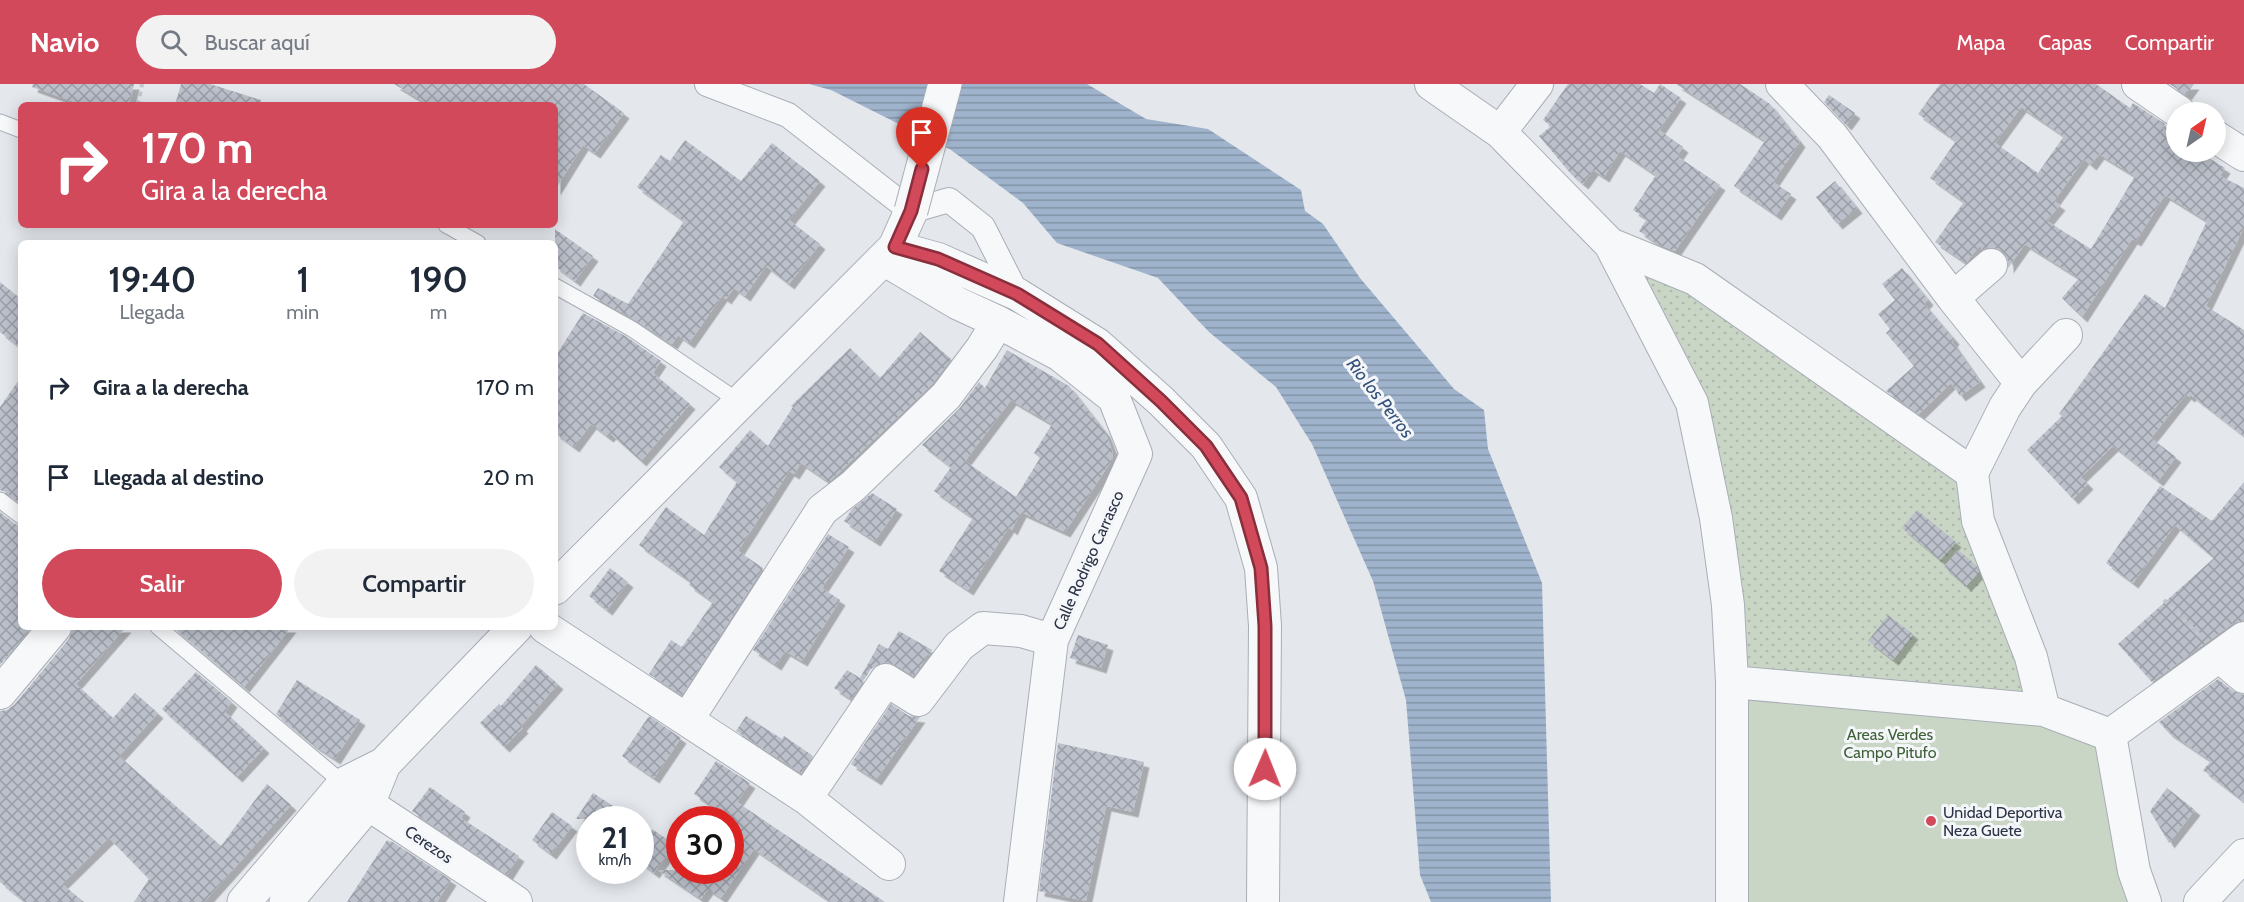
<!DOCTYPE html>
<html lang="es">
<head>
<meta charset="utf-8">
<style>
  :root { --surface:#fff; --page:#f2f2f3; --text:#1f2937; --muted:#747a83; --accent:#d1495b }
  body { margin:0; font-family:Cabin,sans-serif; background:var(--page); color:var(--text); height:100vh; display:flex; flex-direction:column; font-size:22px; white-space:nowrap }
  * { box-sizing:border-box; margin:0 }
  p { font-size:20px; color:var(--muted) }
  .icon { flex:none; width:33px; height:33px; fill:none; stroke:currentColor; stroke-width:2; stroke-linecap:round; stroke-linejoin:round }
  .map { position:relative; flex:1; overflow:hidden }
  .details { position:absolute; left:18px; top:156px; width:540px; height:390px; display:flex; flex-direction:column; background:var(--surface); border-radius:9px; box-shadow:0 3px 15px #0003 }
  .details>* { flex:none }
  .top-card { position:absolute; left:18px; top:18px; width:540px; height:126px; border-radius:9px; box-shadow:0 3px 15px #0003; background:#d1495b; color:#fff; overflow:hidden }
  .needle { width:39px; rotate:34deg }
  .fabs { position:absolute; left:2166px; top:18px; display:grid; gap:12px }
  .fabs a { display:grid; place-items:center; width:60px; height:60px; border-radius:50%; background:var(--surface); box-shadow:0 3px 15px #0003; font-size:30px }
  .speed { position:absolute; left:576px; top:722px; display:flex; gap:12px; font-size:30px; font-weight:700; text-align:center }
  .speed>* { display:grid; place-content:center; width:78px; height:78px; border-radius:50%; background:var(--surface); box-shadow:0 3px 15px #0003; line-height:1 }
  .speed small { font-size:15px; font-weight:400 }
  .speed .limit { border:9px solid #d22; background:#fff; color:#111 }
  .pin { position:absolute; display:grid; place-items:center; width:51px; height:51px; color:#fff; margin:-62px -26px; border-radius:50% 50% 50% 0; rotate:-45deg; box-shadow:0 0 6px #0007 }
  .pin .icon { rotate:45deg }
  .me { position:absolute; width:66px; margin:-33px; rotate:1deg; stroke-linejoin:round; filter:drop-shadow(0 0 4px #0008) }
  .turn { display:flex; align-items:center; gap:21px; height:126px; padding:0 24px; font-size:27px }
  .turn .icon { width:78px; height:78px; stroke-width:2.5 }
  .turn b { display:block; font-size:42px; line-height:51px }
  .eta { display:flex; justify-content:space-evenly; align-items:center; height:102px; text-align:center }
  .eta b { font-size:36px; font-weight:600; line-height:42px }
  .cta { display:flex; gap:12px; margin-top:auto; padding:12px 24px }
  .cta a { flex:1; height:69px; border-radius:36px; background:var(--accent); color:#fff; font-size:24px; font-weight:600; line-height:69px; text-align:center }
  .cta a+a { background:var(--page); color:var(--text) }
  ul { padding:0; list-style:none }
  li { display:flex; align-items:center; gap:18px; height:90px; padding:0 24px }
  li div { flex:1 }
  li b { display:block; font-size:22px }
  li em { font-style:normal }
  header { display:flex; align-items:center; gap:36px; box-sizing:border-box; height:84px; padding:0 30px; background:var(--accent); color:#fff }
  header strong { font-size:28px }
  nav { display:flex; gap:33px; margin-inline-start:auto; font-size:21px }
  .search { width:420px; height:54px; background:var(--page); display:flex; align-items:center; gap:15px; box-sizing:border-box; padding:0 21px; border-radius:33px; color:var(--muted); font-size:22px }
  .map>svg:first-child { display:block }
  .grass { fill:url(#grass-dots) }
  .garden { fill:#c9d6c5 }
  .water { fill:url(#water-rules) }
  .building { fill:url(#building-cross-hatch); fill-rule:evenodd; filter:url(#shadow) }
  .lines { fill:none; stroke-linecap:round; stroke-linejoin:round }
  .service-casing { stroke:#a9aeb7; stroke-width:17 }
  .pedestrian-casing { stroke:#a9aeb7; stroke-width:26 }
  .minor-casing { stroke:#a9aeb7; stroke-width:34 }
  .tertiary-casing { stroke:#a9aeb7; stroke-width:35 }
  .path { stroke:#c2c5cb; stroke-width:4; stroke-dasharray:4.5 4.5; stroke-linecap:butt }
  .service { stroke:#f7f8fa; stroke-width:15 }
  .pedestrian { stroke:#f7f8fa; stroke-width:24 }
  .minor { stroke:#f7f8fa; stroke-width:32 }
  .tertiary { stroke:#f7f8fa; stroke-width:33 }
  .tertiary-bridge-casing { stroke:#a9aeb7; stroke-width:35; stroke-linecap:butt }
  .tertiary-bridge { stroke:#f7f8fa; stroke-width:33 }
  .route-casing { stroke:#882f3b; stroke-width:15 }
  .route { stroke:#d1495b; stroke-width:10 }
  .poi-dot { fill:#d1495b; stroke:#f4f6f9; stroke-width:2 }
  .labels { text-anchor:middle; stroke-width:6; stroke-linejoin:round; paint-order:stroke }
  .street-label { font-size:16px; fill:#2b3445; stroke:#f4f6f9 }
  .park-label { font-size:16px; fill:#3f6138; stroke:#f4f6f9 }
  .poi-label { font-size:16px; fill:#2b3445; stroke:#f4f6f9; text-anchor:start }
  .water-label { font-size:18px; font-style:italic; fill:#34527a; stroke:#f4f6f9 }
</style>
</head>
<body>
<header>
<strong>Navio</strong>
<div class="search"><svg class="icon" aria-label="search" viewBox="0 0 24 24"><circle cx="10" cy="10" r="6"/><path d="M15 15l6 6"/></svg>Buscar aquí</div>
<nav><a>Mapa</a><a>Capas</a><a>Compartir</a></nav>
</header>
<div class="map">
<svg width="2244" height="818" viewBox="0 0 2244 818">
  <defs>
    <pattern id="grass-dots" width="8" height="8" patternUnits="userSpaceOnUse" patternTransform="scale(1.5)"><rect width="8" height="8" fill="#c9d6c5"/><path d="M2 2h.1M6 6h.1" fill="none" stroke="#adb8ab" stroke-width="1.8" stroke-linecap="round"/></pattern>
    <pattern id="water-rules" width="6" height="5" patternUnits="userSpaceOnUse" patternTransform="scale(1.5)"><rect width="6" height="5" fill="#9fb4cc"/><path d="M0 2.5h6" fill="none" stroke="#8293a7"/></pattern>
    <pattern id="building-cross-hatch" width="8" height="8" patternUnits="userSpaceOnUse" patternTransform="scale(1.5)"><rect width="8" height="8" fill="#bbc0ca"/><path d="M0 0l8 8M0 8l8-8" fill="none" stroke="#989da6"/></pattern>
    <filter id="shadow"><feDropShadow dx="5.5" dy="5.5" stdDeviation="0" flood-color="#0004"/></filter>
  </defs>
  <rect width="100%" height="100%" fill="#e4e7ec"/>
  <path class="grass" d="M 1610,160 L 1695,195 L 1972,389 L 2044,625 L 1732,598 L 1692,319 Z"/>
  <path class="garden" d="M 1740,606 L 2039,633 L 2103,655 L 2143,818 L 1740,818 Z"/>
  <path class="water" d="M 809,0 L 1087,0 L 1146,35 L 1208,45 L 1301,106 L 1305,127 L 1323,140 L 1360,194 L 1454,305 L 1484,326 L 1488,365 L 1542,499 L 1551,818 L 1431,818 L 1420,791 L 1406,616 L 1373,497 L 1312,360 L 1276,303 L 1209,248 L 1158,194 L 1057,159 L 1023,119 L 951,66 L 831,6 Z"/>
  <path class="building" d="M 33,0 L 134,0 L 129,21 L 83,21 L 32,3 Z
    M 181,0 L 210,0 L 261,16 L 260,21 L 175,21 Z
    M 394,0 L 584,0 L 624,29 L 595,69 L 583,61 L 555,106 L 555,21 L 429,21 Z
    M 1568,0 L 1640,0 L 1654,9 L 1660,0 L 1681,14 L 1659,46 L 1683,63 L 1677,72 L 1720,101 L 1675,167 L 1658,160 L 1639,147 L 1647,135 L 1633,126 L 1656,91 L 1620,67 L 1604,93 L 1593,86 L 1583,100 L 1571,90 L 1539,52 L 1551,42 L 1543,36 Z
    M 1676,0 L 1740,0 L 1770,20 L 1800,58 L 1773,98 L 1791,110 L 1776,131 L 1734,102 L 1765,57 Z
    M 1940,0 L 2096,0 L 2130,24 L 2133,19 L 2165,40 L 2162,44 L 2176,53 L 2176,68 L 2199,68 L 2225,84 L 2220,92 L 2244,104 L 2244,143 L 2206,222 L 2244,246 L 2244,352 L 2191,311 L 2189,313 L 2186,310 L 2151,354 L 2176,373 L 2158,397 L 2113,362 L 2081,393 L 2088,400 L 2073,415 L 2027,366 L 2062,332 L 2059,330 L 2145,210 L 2165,224 L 2207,137 L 2165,111 L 2136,157 L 2132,155 L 2082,233 L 2062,214 L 2079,194 L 2025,160 L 2008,184 L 2008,177 L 2004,169 L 1996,164 L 1988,163 L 1982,166 L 1980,161 L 1966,179 L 1935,158 L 1964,118 L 1930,94 L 1956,57 L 1918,30 ZM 2021,23 L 2064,52 L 2038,89 L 1995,59 ZM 2099,70 L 2135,92 L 2091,165 L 2047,137 L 2060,121 L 2054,117 L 2084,75 L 2091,81 Z
    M 2170,0 L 2194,0 L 2186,11 Z
    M 1829,11 L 1855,29 L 1846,41 L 1824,18 Z
    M 685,56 L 741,97 L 772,59 L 820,97 L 789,136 L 820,160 L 789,200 L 766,182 L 745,212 L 734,204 L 726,215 L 722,212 L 689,259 L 678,251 L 672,260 L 637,237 L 593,212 L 598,204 L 628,220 L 684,137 L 637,103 L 661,71 L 670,77 Z
    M 1835,97 L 1857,124 L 1837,140 L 1816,113 Z
    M 555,145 L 593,172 L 575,197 L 555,182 Z
    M 1902,184 L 1928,216 L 1924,220 L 1954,255 L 1952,258 L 1980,298 L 1960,312 L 1951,299 L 1919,330 L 1886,307 L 1914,282 L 1886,249 L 1890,245 L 1878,230 L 1895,216 L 1882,200 Z
    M 0,198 L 21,215 L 21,264 L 0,248 Z
    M 583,229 L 627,253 L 661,277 L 653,289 L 690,320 L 641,377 L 611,350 L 608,353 L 591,340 L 574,363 L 555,349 L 555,273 Z
    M 920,248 L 951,275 L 932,300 L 829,398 L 801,379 L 794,390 L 789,387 L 738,467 L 763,484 L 682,611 L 649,590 L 671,556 L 682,563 L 713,518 L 689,501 L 691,498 L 639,461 L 666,423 L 704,451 L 737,398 L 719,383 L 750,346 L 768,362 L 793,323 L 791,322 L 850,264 L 880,294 Z
    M 1007,266 L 1069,302 L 1105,348 L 1112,366 L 1113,374 L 1065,448 L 1021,428 L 1012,446 L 1009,443 L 968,506 L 939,487 L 973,434 L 934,407 L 951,383 L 922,361 L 959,325 L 979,298 L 985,304 ZM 1011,316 L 1052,340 L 1034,369 L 1040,374 L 1016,413 L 965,377 Z
    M 21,293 L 21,420 L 6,408 L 0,406 L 0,323 Z
    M 2244,398 L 2244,536 L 2233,539 L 2152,598 L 2118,560 L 2214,474 L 2175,441 L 2133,499 L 2106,479 L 2160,402 L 2212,437 Z
    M 872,409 L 897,425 L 875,457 L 844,437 L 852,425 Z
    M 1917,426 L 1956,458 L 1940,476 L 1902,444 Z
    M 0,428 L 15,440 L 21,442 L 21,543 L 32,543 L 0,581 Z
    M 828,450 L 849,463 L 822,504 L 840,516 L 802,577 L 785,567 L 776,581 L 753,566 Z
    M 1958,466 L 1975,480 L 1979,488 L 1966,502 L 1944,483 Z
    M 610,484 L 628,498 L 607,526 L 589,512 Z
    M 1888,531 L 1913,550 L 1893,576 L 1868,557 Z
    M 73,543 L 126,543 L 76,600 L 113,634 L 135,609 L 158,629 L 119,672 L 221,762 L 267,700 L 291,721 L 204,818 L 134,818 L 149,795 L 109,754 L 62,800 L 84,818 L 25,818 L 0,798 L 0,627 L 7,626 L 14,621 L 69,555 Z
    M 173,543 L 291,543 L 244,603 Z
    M 899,547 L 932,566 L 914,592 L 896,581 L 886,578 L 878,580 L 871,585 L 851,615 L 834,604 L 847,586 L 860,594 L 879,560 L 888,565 Z
    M 1078,551 L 1108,561 L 1101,584 L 1070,574 Z
    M 536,581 L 558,600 L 521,642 L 523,644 L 504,663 L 480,639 L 499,620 L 501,622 Z
    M 196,588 L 232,618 L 225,628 L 264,664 L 237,693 L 162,625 Z
    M 2218,595 L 2233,607 L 2244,611 L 2244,718 L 2203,686 L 2211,677 L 2168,648 L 2159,638 Z
    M 297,596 L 360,636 L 335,675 L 312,660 L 276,630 Z
    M 891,620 L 909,632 L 920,633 L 876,696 L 851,680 Z
    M 649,632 L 681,654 L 654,694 L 622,672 Z
    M 746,632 L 782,655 L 784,652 L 813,672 L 801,689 L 736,647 Z
    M 1058,659 L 1144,678 L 1133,728 L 1106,722 L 1086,817 L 1039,807 Z
    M 716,677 L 750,699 L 737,718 L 885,818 L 831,818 L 754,765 L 721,814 L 708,805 L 701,815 L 658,786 L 730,786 L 730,728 L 727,733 L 694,710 Z
    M 430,703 L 465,728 L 461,734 L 519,772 L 507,791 L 412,727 Z
    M 2167,704 L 2195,726 L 2169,759 L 2150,727 Z
    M 593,709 L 633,735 L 576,735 Z
    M 552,728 L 572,742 L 551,770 L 532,756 Z
    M 641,740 L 651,747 L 652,745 L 674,760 L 654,789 L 641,779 Z
    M 387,756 L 390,758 L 391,757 L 451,796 L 437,818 L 347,818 Z"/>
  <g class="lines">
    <g class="service-casing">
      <path id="service" d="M 0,38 L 21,46
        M 446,141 L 478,159
        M 555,202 L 632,245 L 741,319
        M 0,416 L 21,432
        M 158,543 L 344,700"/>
    </g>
    <g class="pedestrian-casing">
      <path id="pedestrian" d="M 707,0 L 788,31 L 911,127 L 949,116 L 983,143 L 1017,210 L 1023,214"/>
    </g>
    <g class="minor-casing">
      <path id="minor" d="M 1431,0 L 1500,48 L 1610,160 L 1692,319 L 1716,434 L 1728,521 L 1732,598 L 1732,818
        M 1782,0 L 1832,52 L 1953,214 L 2021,299 L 2005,323 L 1972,389 L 1978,437 L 2031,573 L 2044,626
        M 2138,0 L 2179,28
        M 1500,48 L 1537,0
        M 2216,53 L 2244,71
        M 1610,160 L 1695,195 L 1972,389
        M 895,163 L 938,175 L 1017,210 L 1097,260 L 1161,317 L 1206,362 L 1241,414 L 1261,484 L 1265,542 L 1263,818
        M 1953,214 L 1991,181
        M 998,238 L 1060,271 L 1114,314 L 1136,370 L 1052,556 L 1020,818
        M 2021,299 L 2066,251
        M 545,543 L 806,714 L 889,780
        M 2219,572 L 2244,593
        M 1732,598 L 2044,626 L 2110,651 L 2134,787 L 2145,818
        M 0,609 L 55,543
        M 687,636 L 822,426 L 853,402 L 946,312 L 982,264 L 998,238 L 957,219 L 883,175
        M 2110,651 L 2244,554
        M 348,703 L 368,720 L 516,818
        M 806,714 L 886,596 L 918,616 L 959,562 L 983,544 L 1021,547 L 1052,556
        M 2200,818 L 2244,771"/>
    </g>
    <g class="tertiary-casing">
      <path id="tertiary" d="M 555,504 L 895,163 L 911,127
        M 244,818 L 344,700 L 384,680 L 516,543
        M 286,818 L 368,720 L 384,680"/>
    </g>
    <path class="path" d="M 138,21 L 142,0
      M 2164,516 L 2200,552"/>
    <use href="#service" class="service"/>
    <use href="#pedestrian" class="pedestrian"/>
    <use href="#minor" class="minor"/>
    <use href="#tertiary" class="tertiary"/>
    <g class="tertiary-bridge-casing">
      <path id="tertiary-bridge" d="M 911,127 L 945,0"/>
    </g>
    <use href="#tertiary-bridge" class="tertiary-bridge"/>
  </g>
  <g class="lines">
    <g class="route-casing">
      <path id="route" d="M 922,85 L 911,127 L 895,163 L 938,175 L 1017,210 L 1098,260 L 1161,317 L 1206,362 L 1241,414 L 1261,484 L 1265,542 L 1265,685"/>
    </g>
    <use href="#route" class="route"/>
  </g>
  <circle class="poi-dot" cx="1931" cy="737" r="6"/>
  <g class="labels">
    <g class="street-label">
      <text transform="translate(1088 476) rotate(-66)" y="6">Calle Rodrigo Carrasco</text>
      <text transform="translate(429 760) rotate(34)" y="6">Cerezos</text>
    </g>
    <g class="park-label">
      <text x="1890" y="656">Areas Verdes<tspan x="1890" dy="18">Campo Pitufo</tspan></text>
    </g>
    <g class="poi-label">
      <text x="1943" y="734">Unidad Deportiva<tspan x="1943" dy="18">Neza Guete</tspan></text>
    </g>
    <g class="water-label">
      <text transform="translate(1380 314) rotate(52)" y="6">Rio los Perros</text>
    </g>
  </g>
</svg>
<div class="fabs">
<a><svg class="needle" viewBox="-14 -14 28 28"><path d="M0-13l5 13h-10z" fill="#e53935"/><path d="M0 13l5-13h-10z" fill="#747a83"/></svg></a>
</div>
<div class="speed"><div>21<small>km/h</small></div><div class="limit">30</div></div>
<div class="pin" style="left:922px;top:85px;background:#d93025"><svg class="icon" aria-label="arrive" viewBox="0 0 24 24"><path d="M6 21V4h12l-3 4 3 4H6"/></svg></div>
<svg class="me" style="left:1265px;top:685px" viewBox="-20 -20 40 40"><circle r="19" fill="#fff"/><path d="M0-13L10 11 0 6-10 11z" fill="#d1495b"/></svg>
<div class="top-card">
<div class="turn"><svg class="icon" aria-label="right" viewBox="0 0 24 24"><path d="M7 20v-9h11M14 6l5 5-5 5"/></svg><div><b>170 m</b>Gira a la derecha</div></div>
</div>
<section class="details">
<div class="eta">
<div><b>19:40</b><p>Llegada</p></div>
<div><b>1</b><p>min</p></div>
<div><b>190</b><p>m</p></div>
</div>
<ul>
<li><svg class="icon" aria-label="right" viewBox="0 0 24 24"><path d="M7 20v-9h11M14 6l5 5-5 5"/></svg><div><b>Gira a la derecha</b></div><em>170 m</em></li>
<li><svg class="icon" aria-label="arrive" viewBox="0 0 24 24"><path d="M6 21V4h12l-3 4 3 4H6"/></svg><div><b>Llegada al destino</b></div><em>20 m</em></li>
</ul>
<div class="cta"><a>Salir</a><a>Compartir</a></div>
</section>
</div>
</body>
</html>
